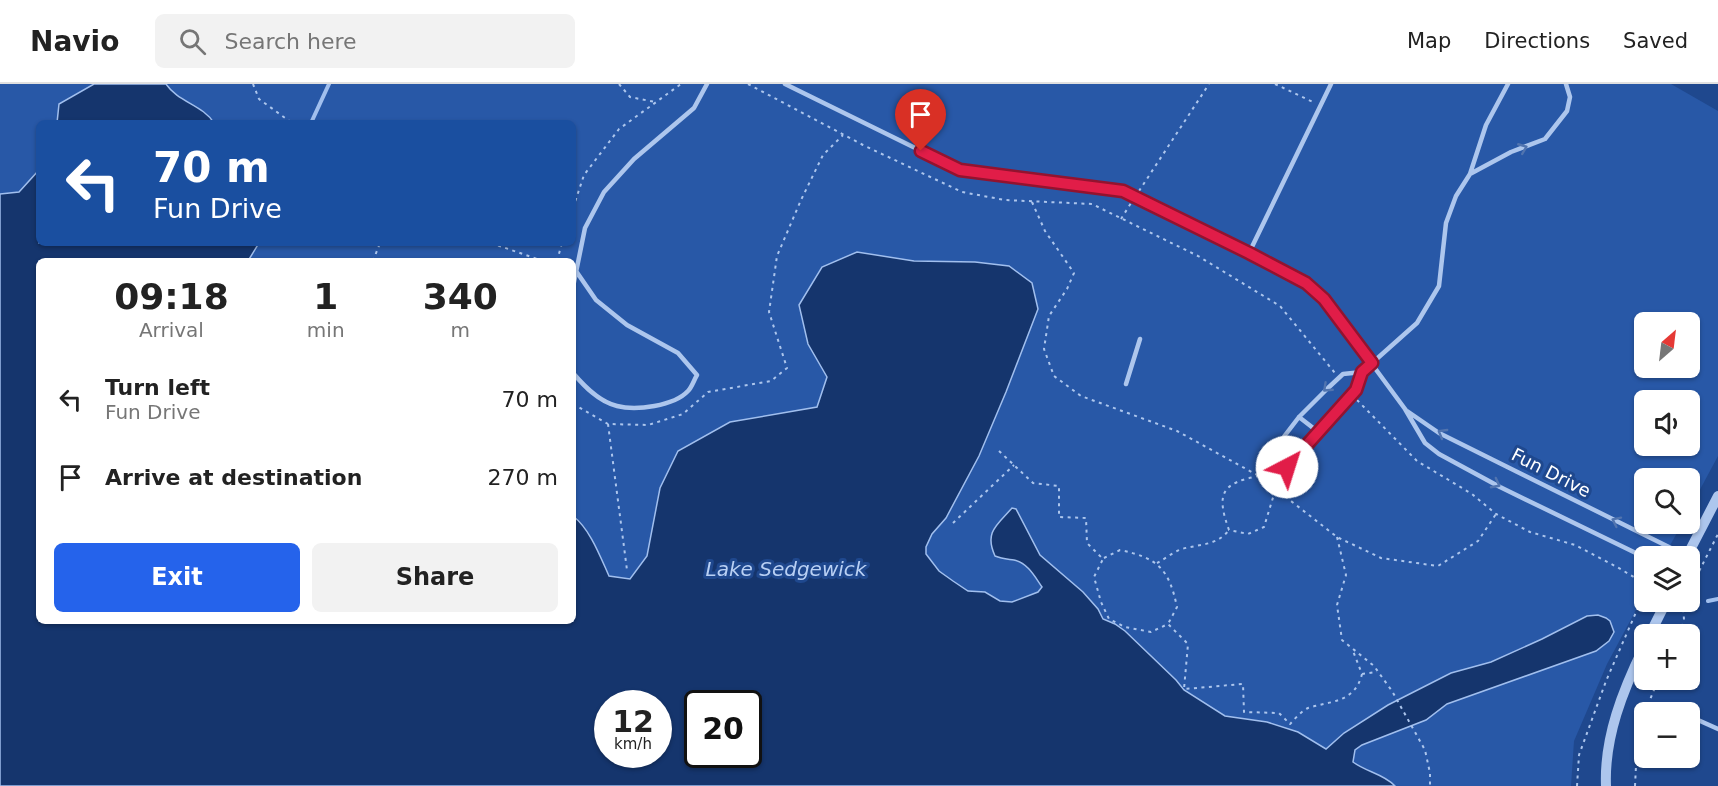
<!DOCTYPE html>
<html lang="en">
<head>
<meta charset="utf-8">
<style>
  :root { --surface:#fff; --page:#f2f2f2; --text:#222; --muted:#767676; --line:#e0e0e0; --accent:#2563eb }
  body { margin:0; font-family:"DejaVu Sans",sans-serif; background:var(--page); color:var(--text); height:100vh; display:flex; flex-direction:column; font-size:22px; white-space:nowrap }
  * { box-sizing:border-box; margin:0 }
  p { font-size:20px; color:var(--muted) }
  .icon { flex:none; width:33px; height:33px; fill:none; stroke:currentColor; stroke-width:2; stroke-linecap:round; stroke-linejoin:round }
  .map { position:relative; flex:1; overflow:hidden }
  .sheet { position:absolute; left:36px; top:174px; width:540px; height:366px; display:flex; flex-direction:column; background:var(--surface); border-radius:9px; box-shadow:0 2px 4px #0004 }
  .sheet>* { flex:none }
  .hud { position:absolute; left:36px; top:36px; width:540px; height:126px; border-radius:9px; box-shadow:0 2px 4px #0004; background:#1a4fa0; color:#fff; overflow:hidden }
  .needle { width:39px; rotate:28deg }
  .fabs { position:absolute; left:1634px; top:228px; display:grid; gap:12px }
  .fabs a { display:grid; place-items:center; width:66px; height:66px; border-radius:9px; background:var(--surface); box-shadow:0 2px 4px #0004; font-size:30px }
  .speed { position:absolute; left:594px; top:606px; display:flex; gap:12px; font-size:30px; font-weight:700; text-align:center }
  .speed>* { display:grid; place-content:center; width:78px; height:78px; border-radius:50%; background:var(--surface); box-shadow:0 2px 4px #0004; line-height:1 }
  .speed small { font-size:15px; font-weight:400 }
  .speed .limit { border:3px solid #111; border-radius:9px; background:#fff; color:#111 }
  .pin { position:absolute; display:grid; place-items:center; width:51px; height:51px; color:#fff; margin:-62px -26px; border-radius:50% 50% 50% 0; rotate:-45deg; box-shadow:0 0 6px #0007 }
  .pin .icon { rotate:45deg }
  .me { position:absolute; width:66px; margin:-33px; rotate:40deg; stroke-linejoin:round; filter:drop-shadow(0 0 4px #0008) }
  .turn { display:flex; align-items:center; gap:21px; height:126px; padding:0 18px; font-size:27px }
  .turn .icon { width:78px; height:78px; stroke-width:2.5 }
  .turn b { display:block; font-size:42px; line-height:51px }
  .eta { display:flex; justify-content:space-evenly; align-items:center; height:102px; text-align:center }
  .eta b { font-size:36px; font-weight:800; line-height:42px }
  .primary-button { display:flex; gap:12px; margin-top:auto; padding:12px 18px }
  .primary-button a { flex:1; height:69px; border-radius:9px; background:var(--accent); color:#fff; font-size:24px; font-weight:800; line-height:69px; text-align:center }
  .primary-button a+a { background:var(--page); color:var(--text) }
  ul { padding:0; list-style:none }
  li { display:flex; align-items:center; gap:18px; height:78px; padding:0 18px }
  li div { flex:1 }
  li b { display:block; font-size:22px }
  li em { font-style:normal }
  header { display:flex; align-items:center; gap:36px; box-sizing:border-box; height:84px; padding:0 30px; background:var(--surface); border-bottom:2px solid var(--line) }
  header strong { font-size:28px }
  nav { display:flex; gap:33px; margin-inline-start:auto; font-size:21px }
  .search { width:420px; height:54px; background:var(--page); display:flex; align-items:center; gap:15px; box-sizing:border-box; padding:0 21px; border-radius:9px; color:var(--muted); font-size:22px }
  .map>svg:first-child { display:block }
  .green { fill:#2858a7; fill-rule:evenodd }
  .water { fill:#15356d; stroke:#a1bfee; stroke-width:1.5; fill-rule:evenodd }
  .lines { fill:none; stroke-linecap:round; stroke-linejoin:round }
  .stream { stroke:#a1bfee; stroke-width:4 }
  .path { stroke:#adc6ed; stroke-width:2; stroke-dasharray:3 4.5; stroke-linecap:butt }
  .service { stroke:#adc6ed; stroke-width:4.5 }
  .tertiary { stroke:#adc6ed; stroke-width:10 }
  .oneway { stroke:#5174af }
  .route-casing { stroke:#92132f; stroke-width:15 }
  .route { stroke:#e11d48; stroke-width:10 }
  .labels { text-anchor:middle; stroke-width:6; stroke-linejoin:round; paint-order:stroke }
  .street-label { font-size:18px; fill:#fff; stroke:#1f488e }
  .water-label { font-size:20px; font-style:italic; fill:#b9d0f4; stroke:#1f488e }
</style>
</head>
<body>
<header>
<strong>Navio</strong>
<div class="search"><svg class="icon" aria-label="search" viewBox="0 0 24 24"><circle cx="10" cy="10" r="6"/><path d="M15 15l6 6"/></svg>Search here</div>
<nav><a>Map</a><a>Directions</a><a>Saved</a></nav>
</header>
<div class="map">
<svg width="1718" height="702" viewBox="0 0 1718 702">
  <rect width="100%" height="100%" fill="#1f488e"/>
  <path class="green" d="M 0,0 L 1671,0 L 1718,27 L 1718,372 L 1689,426 L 1689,394 L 1644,394 L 1644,440 L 1682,440 L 1664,472 L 1644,472 L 1644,511 L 1607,580 L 1574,657 L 1571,702 L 0,702 ZM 39,39 L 573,39 L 573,159 L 39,159 ZM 39,177 L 573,177 L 573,537 L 39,537 ZM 1644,238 L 1689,238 L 1689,284 L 1644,284 ZM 1644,316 L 1689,316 L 1689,362 L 1644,362 ZM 608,620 L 658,620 L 658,670 L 608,670 ZM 698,620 L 748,620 L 748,670 L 698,670 Z"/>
  <path class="water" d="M 94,0 L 166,0 C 178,18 203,21 214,39 L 57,39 L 59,20 Z
    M 39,86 L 39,159 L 259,159 L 248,177 L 39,177 L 39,537 L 573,537 L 573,432 C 590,445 600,472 609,492 L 630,495 L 647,472 L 660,404 L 678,367 L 730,338 L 817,323 L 827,293 L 808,260 L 799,221 L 822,183 L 857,168 L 914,177 L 975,178 L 1009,182 L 1032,199 L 1038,225 L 1006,308 L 979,372 L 946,434 L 932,450 L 926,463 L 926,470 L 939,487 L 953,497 L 968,507 L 985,508 L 1000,517 L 1012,518 L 1038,508 L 1042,503 C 1035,493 1028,479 1014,476 C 1007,475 1002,475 995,472 C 984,448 997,441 1012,424 L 1016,425 L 1040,471 L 1083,508 L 1098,525 L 1103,535 L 1115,540 L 1125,547 L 1176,596 L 1184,606 L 1225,632 L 1267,638 L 1298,648 L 1326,665 L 1344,649 L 1388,621 L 1451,589 L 1491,578 L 1542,555 L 1587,532 L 1598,531 L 1606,534 L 1610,537 L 1614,548 L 1609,557 L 1596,567 L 1447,620 L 1426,636 L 1362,661 L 1355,666 L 1353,678 C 1366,688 1384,690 1395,702 L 0,702 L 0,110 L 19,108 ZM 608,620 L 658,620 L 658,670 L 608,670 ZM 698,620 L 748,620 L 748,670 L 698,670 Z"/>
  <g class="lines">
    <path class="stream" d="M 311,39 L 329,0
      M 1708,517 L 1718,515"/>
    <path class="path" d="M 253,0 L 259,15 L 292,39
      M 619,0 L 630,13 L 655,18
      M 748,0 L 863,61 L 962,108 L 1005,116 L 1092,120 L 1198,172 L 1280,222 L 1335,289
      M 1275,0 L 1313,18
      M 1139,107 L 1209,0
      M 1032,118 L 1045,147 L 1074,189 L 1067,205 L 1049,232 L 1044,265 L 1054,292 L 1081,312 L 1177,347 L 1259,392 L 1337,453 L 1381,474 L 1438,482 L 1478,457 L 1496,430
      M 573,124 L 584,91 L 619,45 L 681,0
      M 1121,135 L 1131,119
      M 491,159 L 543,177
      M 373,177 L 380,159
      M 557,177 L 562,159
      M 1357,316 L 1417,377 L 1472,410 L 1496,430 L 1530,448 L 1575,461 L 1617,483 L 1644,499
      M 573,320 L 608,340 L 648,341 L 683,330 L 708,308 L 771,297 L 787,284 L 769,228 L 777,172 L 801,116 L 823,71 L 843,51
      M 608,340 L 627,486
      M 999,367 L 1033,399 L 1059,402 L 1059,433 L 1086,434 L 1087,459 L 1103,475 L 1094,493 L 1101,518 L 1109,535 L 1125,543 L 1151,548 L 1168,540 L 1188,560 L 1184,605 L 1243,600 L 1244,628 L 1279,629 L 1290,640 C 1295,635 1301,627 1308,624 C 1330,617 1355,619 1362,590 L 1353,567
      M 1259,392 C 1221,399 1216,410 1229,446 L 1248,450 L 1264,443 L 1275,407
      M 953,439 L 1014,381
      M 1337,453 L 1346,491 L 1337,521 L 1342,556 L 1374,582 L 1392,607 L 1425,666 L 1430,689 L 1430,702
      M 1104,474 L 1120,466 C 1158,474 1169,485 1177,523 L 1168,540
      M 1157,479 C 1165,475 1173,468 1182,465 C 1199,460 1217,462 1229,446
      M 1689,507 L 1718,450
      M 1680,550 L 1684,536 L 1683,518
      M 1362,590 L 1377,588
      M 1645,628 L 1658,596
      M 1577,702 L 1579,671 L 1606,597 L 1644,510
      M 1635,702 L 1637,662 L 1644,634"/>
    <path class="service" d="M 785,0 L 960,86 L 1123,107 L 1249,169 L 1306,199 L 1324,215 L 1405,325 L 1425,359 L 1439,370 L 1500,403 L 1644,473
      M 1470,90 L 1511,68 L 1545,55 L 1567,27 L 1570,13 L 1566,0
      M 1249,169 L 1331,0
      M 573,203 L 585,144 L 604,108 L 634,75 L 694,24 L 707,0
      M 1362,288 L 1343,290 L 1328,304 L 1299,333 L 1270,371 L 1286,383 L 1356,306 L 1362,288 L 1417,239 L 1439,202 L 1446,139 L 1456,112 L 1470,90 L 1486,41 L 1508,0
      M 573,289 C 584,302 599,318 617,322 C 636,327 674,322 688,307 C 692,303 694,296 697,291 L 678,269 L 627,241 L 596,216 L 576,187
      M 1126,300 L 1140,255
      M 1407,327 L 1439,349 L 1687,472
      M 1299,333 L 1317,347
      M 1689,632 L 1718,645"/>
    <path class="tertiary" d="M 1687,472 L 1718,412
      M 1650,550 L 1666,518
      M 1606,702 C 1604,653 1623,606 1644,563"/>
  </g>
  <defs><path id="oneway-chevron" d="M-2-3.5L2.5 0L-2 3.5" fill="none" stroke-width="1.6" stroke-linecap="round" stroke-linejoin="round" transform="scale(1.5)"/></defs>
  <g class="oneway">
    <use href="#oneway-chevron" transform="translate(1523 64) rotate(-22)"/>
    <use href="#oneway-chevron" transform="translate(1327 304) rotate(137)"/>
    <use href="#oneway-chevron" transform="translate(1442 349) rotate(-150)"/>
    <use href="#oneway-chevron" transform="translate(1496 400) rotate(28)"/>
    <use href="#oneway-chevron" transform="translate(1616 437) rotate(-154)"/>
  </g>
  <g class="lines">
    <g class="route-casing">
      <path id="route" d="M 921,67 L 960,86 L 1123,107 L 1249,169 L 1306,199 L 1324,215 L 1372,279 L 1362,288 L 1356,306 L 1287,383"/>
    </g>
    <use href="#route" class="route"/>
  </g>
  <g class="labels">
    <g class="street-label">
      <text transform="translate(1551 389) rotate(27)" y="6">Fun Drive</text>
    </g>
    <g class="water-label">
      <text x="786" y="492">Lake Sedgewick</text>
    </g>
  </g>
</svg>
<div class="fabs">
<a><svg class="needle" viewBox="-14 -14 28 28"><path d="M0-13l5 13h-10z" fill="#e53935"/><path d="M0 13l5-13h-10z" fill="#767676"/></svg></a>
<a><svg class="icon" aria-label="sound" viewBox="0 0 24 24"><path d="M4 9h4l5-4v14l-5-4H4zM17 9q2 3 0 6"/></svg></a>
<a><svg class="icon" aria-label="search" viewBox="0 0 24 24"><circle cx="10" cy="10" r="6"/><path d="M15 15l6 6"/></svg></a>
<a><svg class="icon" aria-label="layers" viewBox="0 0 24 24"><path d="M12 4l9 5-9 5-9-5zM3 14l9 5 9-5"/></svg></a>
<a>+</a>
<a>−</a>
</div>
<div class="speed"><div>12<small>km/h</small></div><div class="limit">20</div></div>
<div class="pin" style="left:921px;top:67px;background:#d93025"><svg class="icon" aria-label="arrive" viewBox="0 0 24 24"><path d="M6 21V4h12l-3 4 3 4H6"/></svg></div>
<svg class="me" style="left:1287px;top:383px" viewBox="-20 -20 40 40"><circle r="19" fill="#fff"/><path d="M0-13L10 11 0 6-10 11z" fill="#e11d48"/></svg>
<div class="hud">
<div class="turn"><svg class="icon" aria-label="left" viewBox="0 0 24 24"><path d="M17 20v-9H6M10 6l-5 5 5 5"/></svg><div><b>70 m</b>Fun Drive</div></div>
</div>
<section class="sheet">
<div class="eta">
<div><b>09:18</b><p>Arrival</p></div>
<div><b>1</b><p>min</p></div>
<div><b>340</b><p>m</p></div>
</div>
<ul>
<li><svg class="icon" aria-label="left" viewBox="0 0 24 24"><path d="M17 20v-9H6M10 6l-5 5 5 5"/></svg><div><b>Turn left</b><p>Fun Drive</p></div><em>70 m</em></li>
<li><svg class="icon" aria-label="arrive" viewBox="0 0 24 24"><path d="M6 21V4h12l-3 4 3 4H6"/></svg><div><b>Arrive at destination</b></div><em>270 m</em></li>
</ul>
<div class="primary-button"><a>Exit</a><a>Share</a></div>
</section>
</div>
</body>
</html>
